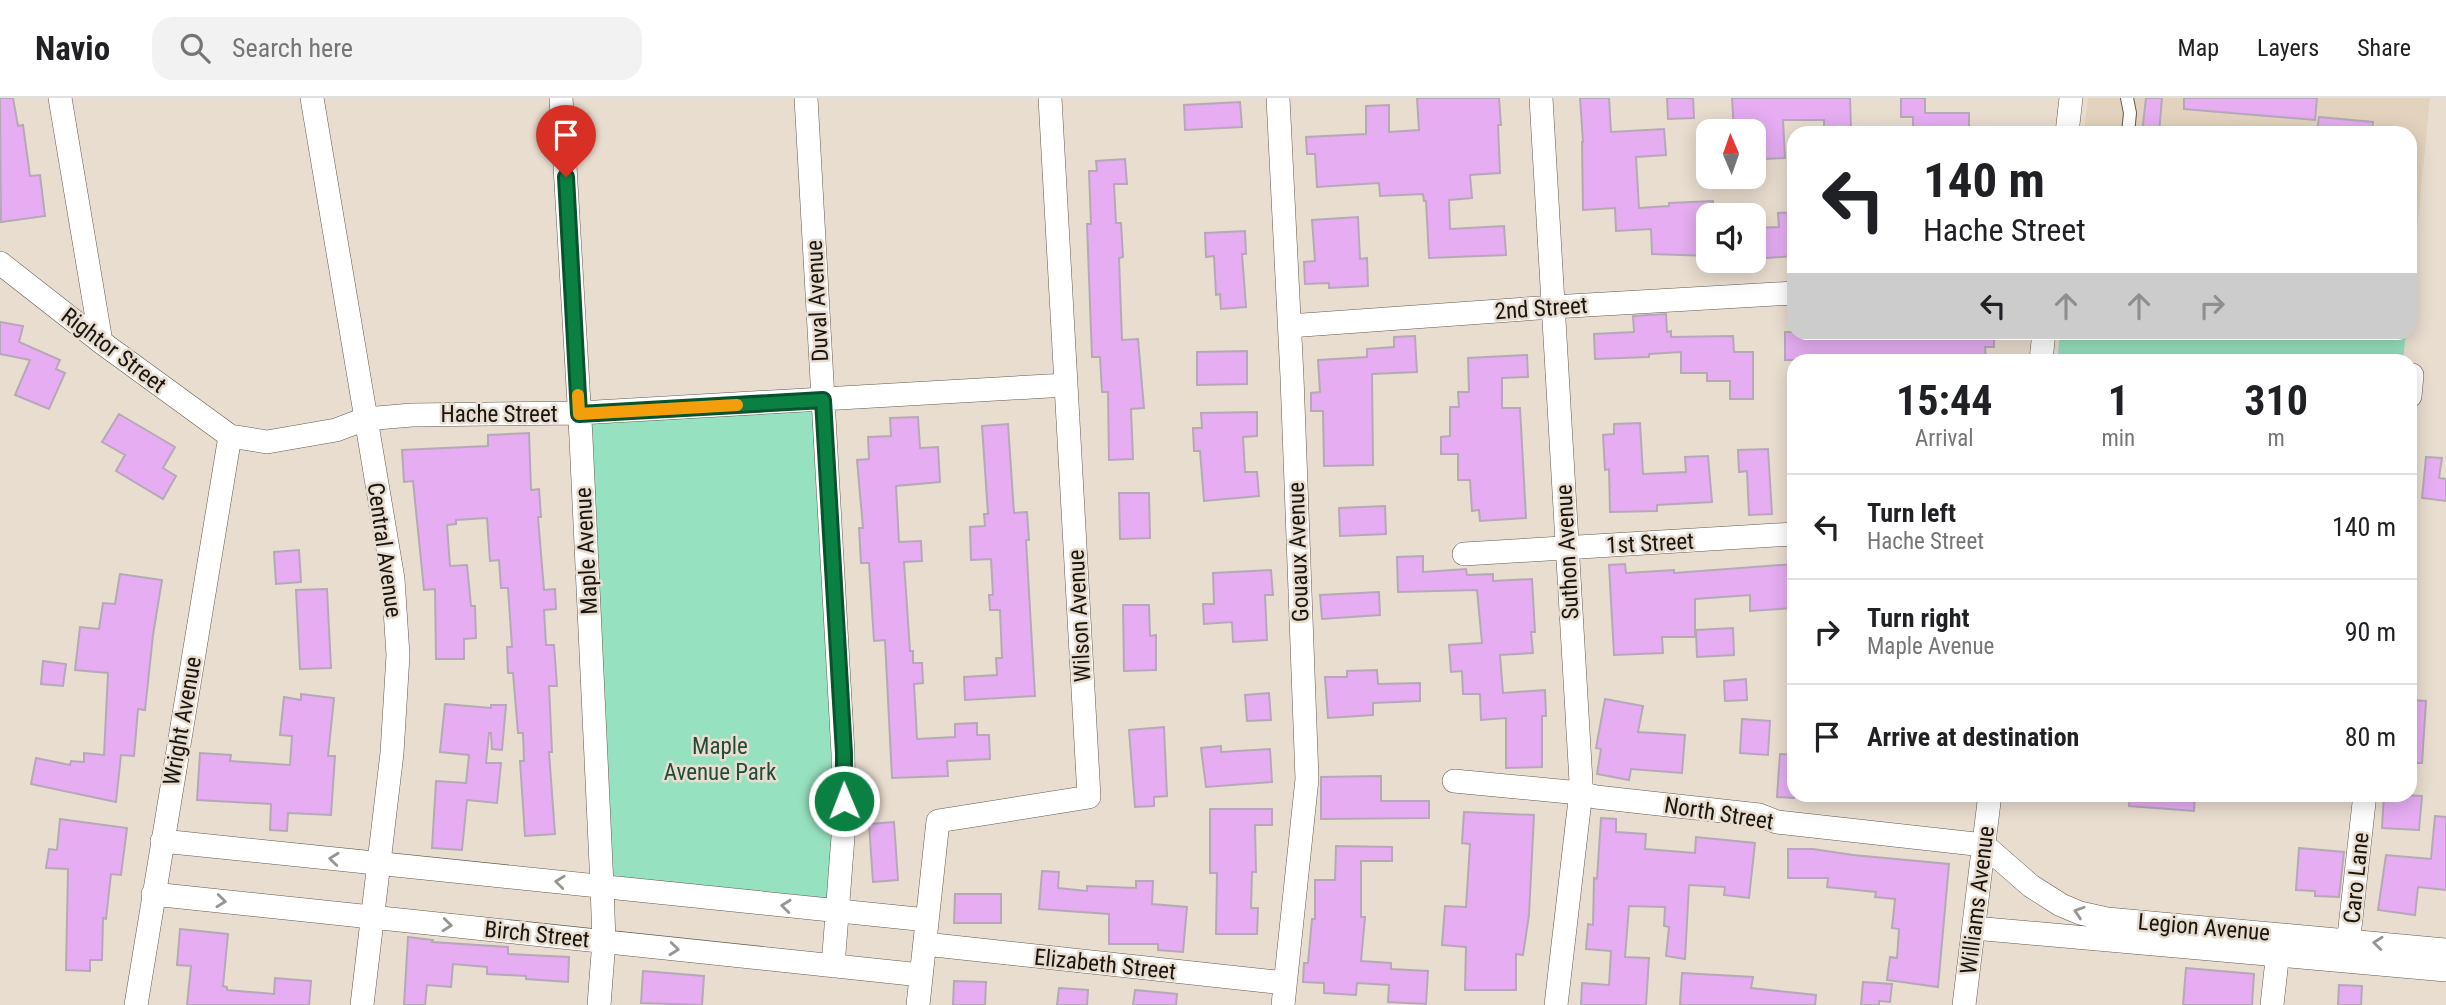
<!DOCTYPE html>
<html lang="en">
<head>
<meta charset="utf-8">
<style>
  :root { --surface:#fff; --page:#f2f2f2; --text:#202124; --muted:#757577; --line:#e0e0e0 }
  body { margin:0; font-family:"Roboto Condensed",sans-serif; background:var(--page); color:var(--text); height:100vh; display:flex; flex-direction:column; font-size:26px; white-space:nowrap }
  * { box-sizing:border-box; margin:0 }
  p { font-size:23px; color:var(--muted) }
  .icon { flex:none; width:38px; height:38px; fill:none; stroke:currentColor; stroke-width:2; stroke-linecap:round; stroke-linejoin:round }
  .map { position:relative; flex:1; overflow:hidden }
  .sheet { position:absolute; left:1787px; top:256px; width:630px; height:448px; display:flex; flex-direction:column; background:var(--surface); border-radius:21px; box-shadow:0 4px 18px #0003 }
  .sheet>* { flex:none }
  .hud { position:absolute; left:1787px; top:28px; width:630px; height:214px; border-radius:21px; box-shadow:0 4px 18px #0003; background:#fff; color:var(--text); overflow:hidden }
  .needle { width:46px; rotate:358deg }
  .buttons { position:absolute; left:1696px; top:21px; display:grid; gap:14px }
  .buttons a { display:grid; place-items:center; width:70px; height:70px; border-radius:14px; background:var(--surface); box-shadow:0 4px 18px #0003; font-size:35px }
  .pin { position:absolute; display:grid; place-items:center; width:60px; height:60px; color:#fff; margin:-72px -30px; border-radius:50% 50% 50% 0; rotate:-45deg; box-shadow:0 0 7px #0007 }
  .pin .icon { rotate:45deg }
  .me { position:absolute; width:77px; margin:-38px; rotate:359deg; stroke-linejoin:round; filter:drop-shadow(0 0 5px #0008) }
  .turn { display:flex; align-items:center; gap:24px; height:147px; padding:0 21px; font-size:32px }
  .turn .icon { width:91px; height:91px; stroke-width:2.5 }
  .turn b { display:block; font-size:49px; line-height:60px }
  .lanes { display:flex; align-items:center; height:66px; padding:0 21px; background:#0003; justify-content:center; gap:35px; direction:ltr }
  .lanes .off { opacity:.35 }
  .eta { display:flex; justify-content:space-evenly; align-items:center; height:119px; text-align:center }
  .eta b { font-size:42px; font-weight:700; line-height:49px }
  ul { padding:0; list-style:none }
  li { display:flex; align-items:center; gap:21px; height:105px; padding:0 21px; border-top:2px solid var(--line) }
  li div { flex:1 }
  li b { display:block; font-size:26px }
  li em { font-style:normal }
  header { display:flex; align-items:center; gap:42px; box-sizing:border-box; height:98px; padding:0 35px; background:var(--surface); border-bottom:2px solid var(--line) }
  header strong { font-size:33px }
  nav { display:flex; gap:38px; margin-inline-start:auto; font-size:24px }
  .search { width:490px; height:63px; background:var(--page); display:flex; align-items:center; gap:18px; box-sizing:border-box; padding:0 24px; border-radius:21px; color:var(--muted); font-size:26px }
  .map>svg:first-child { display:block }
  .built { fill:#e3d3be }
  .green { fill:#96e1bf }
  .building { fill:#e6adf2; stroke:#b5a9b7; stroke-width:2 }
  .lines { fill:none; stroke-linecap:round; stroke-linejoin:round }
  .lane-casing { stroke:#63594d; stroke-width:14 }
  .street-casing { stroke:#63594d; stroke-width:24 }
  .lane { stroke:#fff; stroke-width:12 }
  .street { stroke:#fff; stroke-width:23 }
  .oneway { stroke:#989693 }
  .route-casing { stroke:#07532c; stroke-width:18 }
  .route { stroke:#0b8043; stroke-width:12 }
  .slow { stroke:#f59e0b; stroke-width:12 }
  .labels { text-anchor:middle; stroke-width:5; stroke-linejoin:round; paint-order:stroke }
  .street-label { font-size:23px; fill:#191510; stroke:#e9ddcf }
  .park-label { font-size:23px; fill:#214c3a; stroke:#e9ddcf }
</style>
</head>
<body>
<header>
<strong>Navio</strong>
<div class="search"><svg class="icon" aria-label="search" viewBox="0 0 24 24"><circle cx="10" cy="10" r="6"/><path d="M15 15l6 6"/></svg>Search here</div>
<nav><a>Map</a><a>Layers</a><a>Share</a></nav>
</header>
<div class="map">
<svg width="2446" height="907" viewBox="0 0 2446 907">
  <rect width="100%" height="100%" fill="#e9ddcf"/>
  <path class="built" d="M 2088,0 L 2430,0 L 2410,202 L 2410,35 L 2084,35 Z"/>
  <path class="green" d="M 2060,235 L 2060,234 L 2406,235 L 2403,262 L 2057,262 Z
    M 823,302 L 838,813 L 602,788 L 579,315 Z"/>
  <path class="building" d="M 0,0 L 13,0 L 18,28 L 23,27 L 30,78 L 40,77 L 45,118 L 1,124 Z
    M 1417,0 L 1499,0 L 1501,27 L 1498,27 L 1500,75 L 1470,77 L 1472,100 L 1449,102 L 1450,131 L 1504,128 L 1506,157 L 1429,160 L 1426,103 L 1424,103 L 1423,96 L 1380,98 L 1379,85 L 1317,89 L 1315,56 L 1307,56 L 1306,39 L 1366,36 L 1366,8 L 1389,7 L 1389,34 L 1419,32 Z
    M 1580,0 L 1609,0 L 1611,34 L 1664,31 L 1666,57 L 1636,59 L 1639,110 L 1669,108 L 1669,105 L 1713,103 L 1714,117 L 1708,117 L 1708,158 L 1652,156 L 1651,131 L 1616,133 L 1615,110 L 1583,112 L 1582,44 L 1583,44 Z
    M 1667,0 L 1693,0 L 1694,20 L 1668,21 Z
    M 1732,0 L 1850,0 L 1851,31 L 1824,32 L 1824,22 L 1783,22 L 1785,60 L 1764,61 L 1763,35 L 1734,33 Z
    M 1901,0 L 1925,0 L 1925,15 L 1969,15 L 1969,35 L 1913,35 L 1913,19 L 1901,19 Z
    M 2146,0 L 2162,0 L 2159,35 L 2142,35 Z
    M 2184,0 L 2317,0 L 2315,22 L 2184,11 Z
    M 1240,4 L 1242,29 L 1185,32 L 1184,7 Z
    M 2319,19 L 2373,24 L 2372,35 L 2317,35 Z
    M 1125,61 L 1127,86 L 1114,86 L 1116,125 L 1121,125 L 1123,159 L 1119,160 L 1122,242 L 1138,241 L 1144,310 L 1131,311 L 1133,361 L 1109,362 L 1108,294 L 1102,294 L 1100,259 L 1092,259 L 1087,126 L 1091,126 L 1089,73 L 1097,73 L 1096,63 Z
    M 1794,114 L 1794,158 L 1754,161 L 1754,130 L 1779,129 L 1778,115 Z
    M 1358,119 L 1360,161 L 1367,160 L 1368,188 L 1329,190 L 1329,185 L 1305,186 L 1304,164 L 1315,163 L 1312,122 Z
    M 1245,133 L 1246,156 L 1242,156 L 1246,209 L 1221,211 L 1220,196 L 1216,197 L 1214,158 L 1206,159 L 1205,135 Z
    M 1666,216 L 1667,234 L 1671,233 L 1671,239 L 1733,238 L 1734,254 L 1753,254 L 1753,301 L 1730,301 L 1730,283 L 1707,283 L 1707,275 L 1681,275 L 1681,254 L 1649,256 L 1649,259 L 1595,261 L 1594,236 L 1634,234 L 1633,218 Z
    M 0,224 L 23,228 L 19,244 L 60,262 L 56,271 L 65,275 L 49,311 L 15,297 L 30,262 L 0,256 Z
    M 1785,234 L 1994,234 L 1994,249 L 1985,249 L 1986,262 L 1889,262 L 1889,257 L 1849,260 L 1849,262 L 1785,262 Z
    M 1415,238 L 1417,274 L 1372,276 L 1373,367 L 1324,368 L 1323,313 L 1311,313 L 1311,295 L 1320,294 L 1318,262 L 1367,259 L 1367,251 L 1394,249 L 1394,239 Z
    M 1247,253 L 1247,286 L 1197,287 L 1197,254 Z
    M 1527,257 L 1528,279 L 1502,280 L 1502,310 L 1520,310 L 1526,420 L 1480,423 L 1479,412 L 1472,413 L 1470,382 L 1458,382 L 1458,356 L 1441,356 L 1441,339 L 1450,338 L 1450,309 L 1459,309 L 1458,294 L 1469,294 L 1468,260 Z
    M 1257,314 L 1257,338 L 1243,339 L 1245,374 L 1257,374 L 1259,398 L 1204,403 L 1200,353 L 1194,353 L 1193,330 L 1202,330 L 1201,315 Z
    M 119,316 L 175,349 L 163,370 L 176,378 L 163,401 L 116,373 L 125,357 L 102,344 Z
    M 918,319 L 920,350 L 938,349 L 940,384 L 896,388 L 899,444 L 921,443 L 922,463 L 904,464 L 910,553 L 913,553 L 913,565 L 922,565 L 923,585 L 914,586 L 917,641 L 955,639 L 955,626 L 977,625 L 977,637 L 989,637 L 990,661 L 947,663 L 948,678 L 892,680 L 885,542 L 874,543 L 869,465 L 861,465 L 859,430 L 863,430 L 857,362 L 869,361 L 868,339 L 891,338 L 890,320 Z
    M 1640,325 L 1643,376 L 1686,374 L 1685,359 L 1708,358 L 1712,404 L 1657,407 L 1657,413 L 1610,414 L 1609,371 L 1605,372 L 1603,337 L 1614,336 L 1614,326 Z
    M 1008,326 L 1014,415 L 1027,414 L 1029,442 L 1026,442 L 1035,598 L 965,602 L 964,579 L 997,577 L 996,560 L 1002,560 L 1000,512 L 990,512 L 989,497 L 993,497 L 991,461 L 971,462 L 970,429 L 985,428 L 984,416 L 988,416 L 982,328 Z
    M 529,335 L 531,392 L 539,391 L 541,419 L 538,419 L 544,492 L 555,491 L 556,511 L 544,512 L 546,547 L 554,547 L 557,588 L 549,588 L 552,654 L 549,654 L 555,736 L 525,738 L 520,663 L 524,663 L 523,635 L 518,635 L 513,575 L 508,575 L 507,549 L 512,549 L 508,490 L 501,490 L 499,462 L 490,463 L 487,420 L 456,422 L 456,426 L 447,427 L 450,468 L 467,467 L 471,508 L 475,508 L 476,540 L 464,541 L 464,561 L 436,561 L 435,491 L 424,492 L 413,383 L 404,384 L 402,352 L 488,348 L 488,337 Z
    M 1768,351 L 1772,416 L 1749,417 L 1747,373 L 1739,374 L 1738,352 Z
    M 2426,359 L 2442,360 L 2439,380 L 2446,381 L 2446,403 L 2422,400 Z
    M 1119,395 L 1149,395 L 1150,440 L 1120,441 Z
    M 1385,408 L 1386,436 L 1340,438 L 1339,410 Z
    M 299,452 L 301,484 L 276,486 L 274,454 Z
    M 1423,458 L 1423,474 L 1466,471 L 1467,477 L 1493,476 L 1493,483 L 1532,481 L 1535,534 L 1531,534 L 1533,555 L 1500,557 L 1503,595 L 1545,592 L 1546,618 L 1542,618 L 1542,669 L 1506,670 L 1506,620 L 1481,622 L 1480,596 L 1463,596 L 1462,573 L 1451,574 L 1449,547 L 1482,545 L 1477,492 L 1398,494 L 1397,459 Z
    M 1625,466 L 1626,475 L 1674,472 L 1674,475 L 1794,466 L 1794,510 L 1750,513 L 1750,497 L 1695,501 L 1695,539 L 1662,539 L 1663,555 L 1614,557 L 1609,467 Z
    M 1271,472 L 1273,497 L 1265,497 L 1267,542 L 1233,544 L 1232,524 L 1204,526 L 1203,506 L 1214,506 L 1213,475 Z
    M 120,476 L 162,482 L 153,537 L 145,612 L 138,611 L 134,658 L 121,657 L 116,704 L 31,686 L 36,660 L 70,667 L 71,663 L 84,664 L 84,655 L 104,657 L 108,575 L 75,572 L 80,529 L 99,531 L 103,505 L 115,506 Z
    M 327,491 L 331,570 L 300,571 L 296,492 Z
    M 1379,494 L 1380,517 L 1322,521 L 1320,497 Z
    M 1123,507 L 1149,507 L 1150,538 L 1156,537 L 1156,572 L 1124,573 Z
    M 1733,530 L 1734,557 L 1697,559 L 1696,532 Z
    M 43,563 L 66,566 L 63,588 L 41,586 Z
    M 1377,572 L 1378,586 L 1420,585 L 1420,603 L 1373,605 L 1373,617 L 1328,620 L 1325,579 L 1347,579 L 1347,573 Z
    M 1746,581 L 1747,602 L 1725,603 L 1724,583 Z
    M 1269,595 L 1271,622 L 1247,623 L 1245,597 Z
    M 301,596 L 334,600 L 328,658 L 335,658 L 331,717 L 288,715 L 287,733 L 270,732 L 271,706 L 197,702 L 200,655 L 231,657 L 230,663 L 290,667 L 292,638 L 280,637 L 284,599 L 301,602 Z
    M 1605,601 L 1643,608 L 1638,634 L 1685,637 L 1682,675 L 1631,671 L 1629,682 L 1597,676 L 1601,651 L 1596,650 Z
    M 2410,602 L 2426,603 L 2422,665 L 2410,665 Z
    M 445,606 L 491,610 L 491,607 L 506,607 L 502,652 L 492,651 L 491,635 L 489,635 L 486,665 L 501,665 L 497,705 L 467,702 L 462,752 L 432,750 L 436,683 L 466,685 L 469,657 L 440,654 Z
    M 1742,621 L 1770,623 L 1768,657 L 1740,655 Z
    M 1164,629 L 1167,698 L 1154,699 L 1154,708 L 1135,709 L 1129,632 Z
    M 1221,648 L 1221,654 L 1270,651 L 1272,684 L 1206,689 L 1201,650 Z
    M 1780,656 L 1794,657 L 1794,700 L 1777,699 Z
    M 1381,678 L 1381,703 L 1429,703 L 1429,720 L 1321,721 L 1321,679 Z
    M 2130,696 L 2195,696 L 2194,713 L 2129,708 Z
    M 2384,696 L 2422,698 L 2419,732 L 2382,730 Z
    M 1210,711 L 1272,711 L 1272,727 L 1255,727 L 1256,774 L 1252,774 L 1251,810 L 1258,810 L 1257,836 L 1216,836 L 1217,775 L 1210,775 Z
    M 1464,714 L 1534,717 L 1529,817 L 1523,857 L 1516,856 L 1516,892 L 1465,892 L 1466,849 L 1442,847 L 1445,808 L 1466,809 L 1470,746 L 1462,745 Z
    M 2435,718 L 2446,719 L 2446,792 L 2418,789 L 2415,817 L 2378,812 L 2386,757 L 2431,761 Z
    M 1601,720 L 1616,721 L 1616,734 L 1646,736 L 1645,751 L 1695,755 L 1696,739 L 1755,745 L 1749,800 L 1724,797 L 1725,789 L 1689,787 L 1685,861 L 1666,858 L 1669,829 L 1664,828 L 1665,809 L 1629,808 L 1625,859 L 1649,860 L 1646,907 L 1581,907 L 1582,885 L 1609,887 L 1611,853 L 1586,851 L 1588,826 L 1593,827 L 1594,780 L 1597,781 Z
    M 60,721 L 127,730 L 121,777 L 111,776 L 106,821 L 103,820 L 102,862 L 90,862 L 90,873 L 66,872 L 68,771 L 46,770 L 49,751 L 57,752 Z
    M 894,724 L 898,782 L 873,784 L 869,726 Z
    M 1336,748 L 1392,749 L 1392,763 L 1361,763 L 1361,819 L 1365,819 L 1361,863 L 1391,865 L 1391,871 L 1428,873 L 1426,906 L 1388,904 L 1389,887 L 1357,885 L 1356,897 L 1324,895 L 1324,885 L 1303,884 L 1304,865 L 1308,865 L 1312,821 L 1315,821 L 1315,782 L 1335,782 Z
    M 2299,750 L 2344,754 L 2339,799 L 2315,798 L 2315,793 L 2296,792 Z
    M 1788,751 L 1813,751 L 1853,757 L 1949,766 L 1938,889 L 1887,882 L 1890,859 L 1897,860 L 1899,831 L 1892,830 L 1895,801 L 1875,799 L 1876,794 L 1827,789 L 1828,780 L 1788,780 Z
    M 1042,773 L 1059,774 L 1058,790 L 1087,793 L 1087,788 L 1136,790 L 1136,783 L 1153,783 L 1152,806 L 1187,809 L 1183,854 L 1158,852 L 1158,846 L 1109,846 L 1109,816 L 1039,811 Z
    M 955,796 L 1001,796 L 1001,825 L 954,825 Z
    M 180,831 L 228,836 L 223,888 L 227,889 L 227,892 L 274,896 L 275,880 L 311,883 L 309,907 L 187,907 L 191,868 L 177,867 Z
    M 408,839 L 433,842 L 432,844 L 508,849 L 508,856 L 569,859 L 568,884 L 526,881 L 526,878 L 487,876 L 487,869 L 453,866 L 451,889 L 427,887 L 425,907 L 404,907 Z
    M 2186,870 L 2254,876 L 2252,907 L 2183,907 Z
    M 643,873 L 704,878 L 702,907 L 641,905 Z
    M 1682,875 L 1753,879 L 1751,890 L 1816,897 L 1815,907 L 1680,907 Z
    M 954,883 L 986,884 L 985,907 L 953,907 Z
    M 1863,884 L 1892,886 L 1890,904 L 1879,903 L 1879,907 L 1861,907 Z
    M 2339,887 L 2362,888 L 2361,907 L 2338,907 Z
    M 1059,890 L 1088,892 L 1087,907 L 1057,907 Z
    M 1135,892 L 1177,896 L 1176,907 L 1133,907 Z"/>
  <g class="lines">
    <g class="lane-casing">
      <path id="lane" d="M 2127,0 L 2130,15 L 2128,35"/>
    </g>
    <g class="street-casing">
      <path id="street" d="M 60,0 L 101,244
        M 312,0 L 393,481 L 398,557 L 392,655 L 362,907
        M 561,0 L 581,340 L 602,788 L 604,843 L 599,907
        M 806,0 L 843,655 L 844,726 L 833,868
        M 1278,0 L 1292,279 L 1307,681 L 1283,907
        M 1541,0 L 1581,684 L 1580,702 L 1556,907
        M 2067,35 L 2071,0
        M 0,165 L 101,244 L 230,338 L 267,344 L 336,332 L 365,321 L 412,317 L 579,315 L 1066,287
        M 1289,228 L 1553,209 L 1794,195
        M 2041,262 L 2044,234
        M 2410,298 L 2412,277
        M 1464,456 L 1794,436
        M 1454,683 L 1580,695 L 1596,699 L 1759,717 L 1777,724 L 1984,747 L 2031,788 L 2061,807 L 2080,815 L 2107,821 L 2446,852
        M 162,743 L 927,822
        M 153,796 L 921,877
        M 1974,830 L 2446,872
        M 925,846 L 1285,885
        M 2347,856 L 2365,696
        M 136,907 L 230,338
        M 918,907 L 938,723 L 1089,699 L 1050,0
        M 1964,907 L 1990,696
        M 2272,907 L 2279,844"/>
    </g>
    <use href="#lane" class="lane"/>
    <use href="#street" class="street"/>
  </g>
  <defs><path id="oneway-chevron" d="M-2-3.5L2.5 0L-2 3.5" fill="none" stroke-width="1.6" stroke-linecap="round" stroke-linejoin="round" transform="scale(1.75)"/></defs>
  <g class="oneway">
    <use href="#oneway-chevron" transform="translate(334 761) rotate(-174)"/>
    <use href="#oneway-chevron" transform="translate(560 784) rotate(-174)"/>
    <use href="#oneway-chevron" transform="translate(221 803) rotate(6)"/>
    <use href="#oneway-chevron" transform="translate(786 808) rotate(-174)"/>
    <use href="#oneway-chevron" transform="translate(2079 814) rotate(-162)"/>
    <use href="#oneway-chevron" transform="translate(447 827) rotate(6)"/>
    <use href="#oneway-chevron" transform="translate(2378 845) rotate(-174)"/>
    <use href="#oneway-chevron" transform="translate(674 851) rotate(6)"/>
  </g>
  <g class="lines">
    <g class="route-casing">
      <path id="route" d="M 566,79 L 579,316 L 823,302 L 844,655 L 844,703"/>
    </g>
    <use href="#route" class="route"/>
    <path class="slow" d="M 578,297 L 579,316 L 737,307"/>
  </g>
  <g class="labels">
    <g class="street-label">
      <text transform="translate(817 203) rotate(-93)" y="8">Duval Avenue</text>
      <text transform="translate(1541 210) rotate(-4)" y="8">2nd Street</text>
      <text transform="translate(114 252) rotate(37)" y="8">Rightor Street</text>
      <text x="499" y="324">Hache Street</text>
      <text transform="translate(1650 445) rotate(-3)" y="8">1st Street</text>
      <text transform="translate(385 452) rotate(82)" y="8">Central Avenue</text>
      <text transform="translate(586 453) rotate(-93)" y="8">Maple Avenue</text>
      <text transform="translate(1298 454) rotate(-92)" y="8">Gouaux Avenue</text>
      <text transform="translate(1567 454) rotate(-93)" y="8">Suthon Avenue</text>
      <text transform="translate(1079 518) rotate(-93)" y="8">Wilson Avenue</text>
      <text transform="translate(182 623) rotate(-80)" y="8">Wright Avenue</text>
      <text transform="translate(1719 715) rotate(9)" y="8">North Street</text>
      <text transform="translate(2356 780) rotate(-84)" y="8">Caro Lane</text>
      <text transform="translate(1977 802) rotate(-83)" y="8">Williams Avenue</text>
      <text transform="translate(2204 829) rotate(5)" y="8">Legion Avenue</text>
      <text transform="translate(537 836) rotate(6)" y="8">Birch Street</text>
      <text transform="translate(1105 866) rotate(6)" y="8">Elizabeth Street</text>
    </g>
    <g class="park-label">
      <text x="720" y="656">Maple<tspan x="720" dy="26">Avenue Park</tspan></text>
    </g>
  </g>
</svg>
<div class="buttons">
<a><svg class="needle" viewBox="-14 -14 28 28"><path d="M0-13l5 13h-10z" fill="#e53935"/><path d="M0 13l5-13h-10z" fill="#757577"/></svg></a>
<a><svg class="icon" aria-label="sound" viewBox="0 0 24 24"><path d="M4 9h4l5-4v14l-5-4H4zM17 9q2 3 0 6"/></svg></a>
</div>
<div class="pin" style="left:566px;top:79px;background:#d93025"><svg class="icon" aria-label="arrive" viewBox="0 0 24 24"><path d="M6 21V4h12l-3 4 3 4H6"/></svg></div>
<svg class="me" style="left:844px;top:703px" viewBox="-20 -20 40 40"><circle r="17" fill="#0b8043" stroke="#fff" stroke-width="3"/><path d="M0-11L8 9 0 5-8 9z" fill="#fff"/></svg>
<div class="hud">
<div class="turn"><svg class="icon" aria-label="left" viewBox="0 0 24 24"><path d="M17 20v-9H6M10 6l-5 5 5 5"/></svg><div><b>140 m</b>Hache Street</div></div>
<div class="lanes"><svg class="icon" aria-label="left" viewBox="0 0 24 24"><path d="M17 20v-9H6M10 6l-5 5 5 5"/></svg><svg class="icon off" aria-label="ahead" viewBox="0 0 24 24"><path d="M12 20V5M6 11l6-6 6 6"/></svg><svg class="icon off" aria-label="ahead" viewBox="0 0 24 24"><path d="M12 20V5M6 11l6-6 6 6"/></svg><svg class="icon off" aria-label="right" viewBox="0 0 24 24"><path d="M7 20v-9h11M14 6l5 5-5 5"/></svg></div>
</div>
<section class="sheet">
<div class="eta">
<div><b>15:44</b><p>Arrival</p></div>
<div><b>1</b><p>min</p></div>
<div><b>310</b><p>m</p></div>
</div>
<ul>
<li><svg class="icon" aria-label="left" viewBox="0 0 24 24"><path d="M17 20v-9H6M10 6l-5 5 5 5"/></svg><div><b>Turn left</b><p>Hache Street</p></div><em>140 m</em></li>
<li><svg class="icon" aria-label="right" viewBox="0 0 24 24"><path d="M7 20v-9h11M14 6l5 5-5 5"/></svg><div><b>Turn right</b><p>Maple Avenue</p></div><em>90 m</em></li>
<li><svg class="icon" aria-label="arrive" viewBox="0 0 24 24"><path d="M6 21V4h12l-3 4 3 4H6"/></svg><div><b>Arrive at destination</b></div><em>80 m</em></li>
</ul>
</section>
</div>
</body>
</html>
